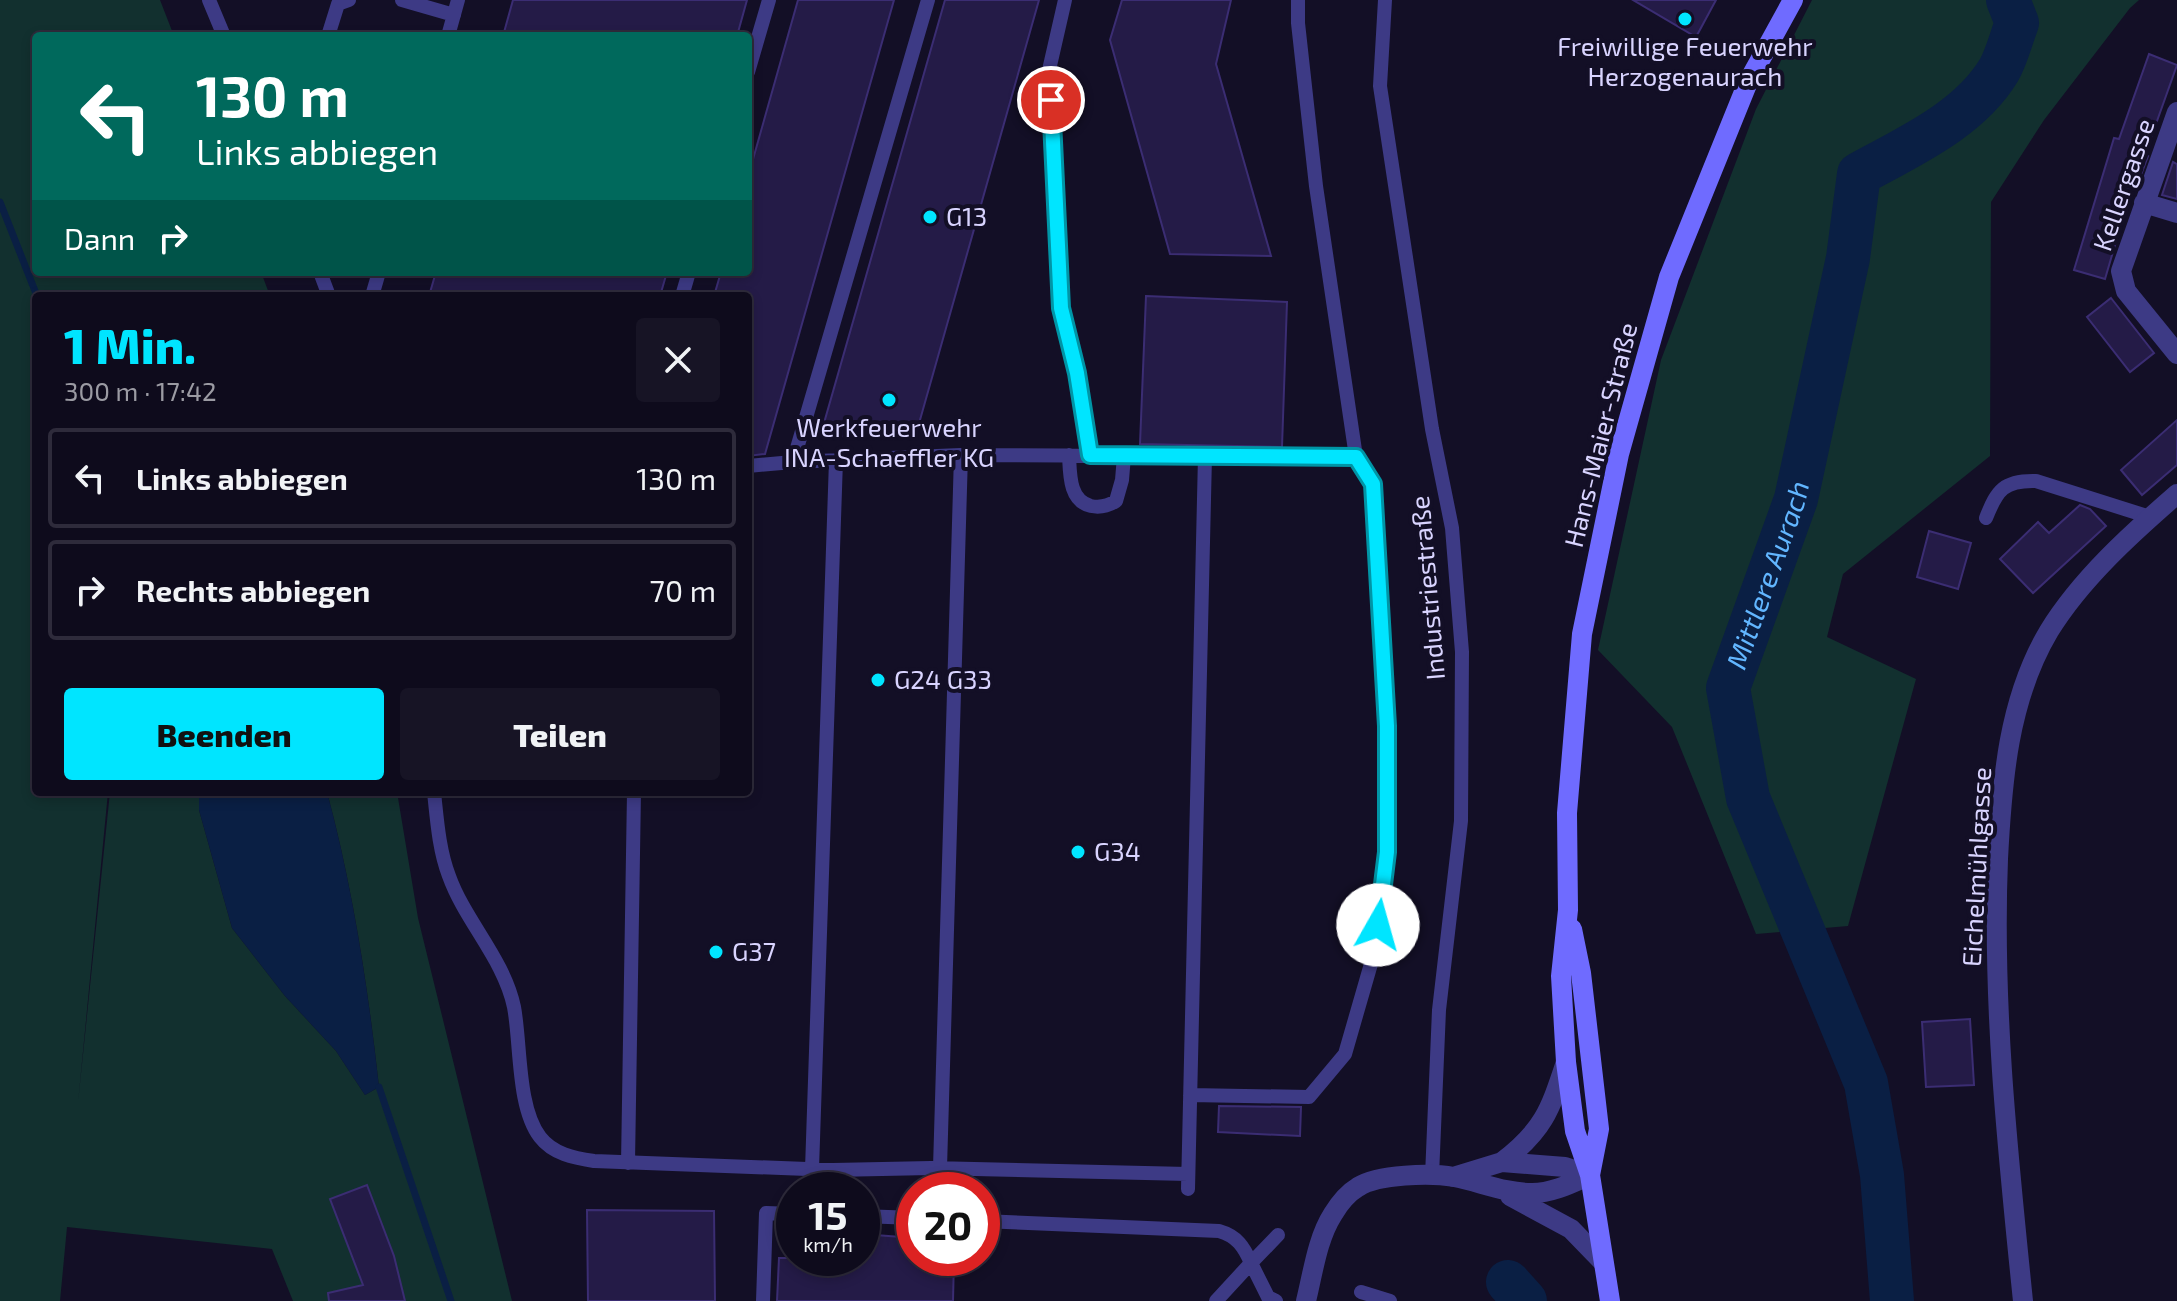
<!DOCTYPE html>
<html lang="de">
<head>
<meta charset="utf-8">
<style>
  :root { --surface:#0e0b1c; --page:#171425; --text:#f1f3f6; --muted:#9b9ba3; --line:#2e2b3b; --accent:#00e5ff }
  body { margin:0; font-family:"Exo 2",sans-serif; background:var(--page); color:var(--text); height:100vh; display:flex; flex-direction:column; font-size:30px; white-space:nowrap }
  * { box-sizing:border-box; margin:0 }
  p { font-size:26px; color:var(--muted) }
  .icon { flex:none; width:44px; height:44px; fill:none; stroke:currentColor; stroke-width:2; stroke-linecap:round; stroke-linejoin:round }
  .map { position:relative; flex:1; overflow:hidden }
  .drawer { position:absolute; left:32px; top:292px; width:720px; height:504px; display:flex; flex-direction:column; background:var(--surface); border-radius:8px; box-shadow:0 4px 12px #0003,0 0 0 2px var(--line) }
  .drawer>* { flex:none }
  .hud { position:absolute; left:32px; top:32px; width:720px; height:244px; border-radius:8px; box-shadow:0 4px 12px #0003,0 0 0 2px var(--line); background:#00695c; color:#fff; overflow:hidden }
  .speed { position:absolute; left:776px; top:1172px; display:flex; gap:16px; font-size:40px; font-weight:700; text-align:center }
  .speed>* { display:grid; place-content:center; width:104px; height:104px; border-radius:50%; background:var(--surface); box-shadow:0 4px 12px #0003,0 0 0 2px var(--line); line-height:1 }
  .speed small { font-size:20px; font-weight:400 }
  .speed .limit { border:12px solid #d22; background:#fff; color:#111 }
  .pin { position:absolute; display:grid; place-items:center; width:68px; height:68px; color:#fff; margin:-34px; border:4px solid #fff; border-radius:50%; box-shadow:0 2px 8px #0007 }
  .me { position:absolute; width:88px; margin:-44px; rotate:7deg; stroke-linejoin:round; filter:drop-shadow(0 0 6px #0008) }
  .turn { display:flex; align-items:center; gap:28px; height:168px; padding:0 32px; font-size:36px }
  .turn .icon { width:104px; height:104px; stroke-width:2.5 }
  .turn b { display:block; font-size:56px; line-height:68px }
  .then { display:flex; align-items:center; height:76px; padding:0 32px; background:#0003; gap:16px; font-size:30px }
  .round { display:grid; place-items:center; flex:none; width:84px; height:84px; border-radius:8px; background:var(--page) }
  .summary { display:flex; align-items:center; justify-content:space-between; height:136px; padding:0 32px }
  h1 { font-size:48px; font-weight:800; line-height:60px; color:var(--accent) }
  .action { display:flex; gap:16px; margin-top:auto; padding:16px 32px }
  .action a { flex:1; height:92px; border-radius:8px; background:var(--accent); color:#111; font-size:32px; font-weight:800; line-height:92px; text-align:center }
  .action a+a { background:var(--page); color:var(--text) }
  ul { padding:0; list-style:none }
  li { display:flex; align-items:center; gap:24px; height:100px; margin:0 16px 12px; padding:0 16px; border:4px solid var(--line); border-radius:8px }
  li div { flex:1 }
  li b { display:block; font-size:30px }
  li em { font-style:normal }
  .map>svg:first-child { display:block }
  .green { fill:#12302f }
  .water { fill:#0a1f44 }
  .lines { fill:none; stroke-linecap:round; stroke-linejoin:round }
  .stream { stroke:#0a1f44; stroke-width:7 }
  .river { stroke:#0a1f44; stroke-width:44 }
  .building { fill:#241b47; stroke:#3b2d73; stroke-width:2 }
  .lane { stroke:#3d3a85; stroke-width:14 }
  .street { stroke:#3d3a85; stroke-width:20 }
  .secondary { stroke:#6f6bff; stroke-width:20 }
  .route-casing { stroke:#0095a6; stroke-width:20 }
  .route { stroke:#00e5ff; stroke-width:14 }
  .poi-dot { fill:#00e5ff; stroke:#130f26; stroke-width:3 }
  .labels { text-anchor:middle; stroke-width:8; stroke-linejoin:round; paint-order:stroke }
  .poi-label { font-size:26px; fill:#d9d4ff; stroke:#130f26; text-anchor:start }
  .street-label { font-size:26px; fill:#d9d4ff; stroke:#130f26 }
  .water-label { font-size:28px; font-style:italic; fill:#62b6ff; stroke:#130f26 }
</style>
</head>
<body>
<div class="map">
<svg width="2177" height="1301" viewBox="0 0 2177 1301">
  <rect width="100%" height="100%" fill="#130f26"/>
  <path class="green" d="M 0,0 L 160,0 L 174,36 L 36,36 L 36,272 L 261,272 L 270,296 L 36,296 L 36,792 L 108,792 L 78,1103 L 110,792 L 199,792 L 199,810 L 232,928 L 285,996 L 336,1051 L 365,1095 L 379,1087 C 368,987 353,889 327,792 L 397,792 L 418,918 L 512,1301 L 293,1301 L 272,1249 L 67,1227 L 60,1301 L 0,1301 Z
    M 1812,0 L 2139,0 L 2130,8 L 2044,120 L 1991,202 L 1990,456 L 1843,574 L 1827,637 L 1916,679 L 1848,926 L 1756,934 L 1672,727 L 1598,650 L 1661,360 L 1756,109 Z"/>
  <path class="water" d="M 199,792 L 327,792 C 353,889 368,988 379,1087 L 365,1095 L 336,1051 L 285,996 L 232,928 L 199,810 Z"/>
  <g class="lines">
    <path class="stream" d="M 0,202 L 37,296
      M 379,1087 L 451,1301"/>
    <g class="river">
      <path d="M 1508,1282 L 1525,1301"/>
      <path id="s1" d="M 1892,1301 L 1882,1175 L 1866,1083 L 1748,798 L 1728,688 L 1796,499 L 1848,258 L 1859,174 C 1908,147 1969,120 1999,70 C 2007,56 2011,38 2017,23 L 2008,0"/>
    </g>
  </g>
  <path class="building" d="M 513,0 L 747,0 L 737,36 L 503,36 Z
    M 798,0 L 894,0 L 765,454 L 748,456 L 748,296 L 714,296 L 721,272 L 748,272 L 748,177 Z
    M 945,0 L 1039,0 L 916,434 L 820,437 Z
    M 1122,0 L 1231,0 L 1216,64 L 1271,256 L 1170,254 L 1110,40 Z
    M 1633,0 L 1716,0 L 1696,37 Z
    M 2149,54 L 2177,65 L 2147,149 L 2145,155 L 2148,156 L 2136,188 L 2132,187 L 2105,279 L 2074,270 L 2114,138 L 2119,139 Z
    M 2173,162 L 2177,164 L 2177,199 L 2162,195 Z
    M 436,272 L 667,272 L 660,296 L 429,296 Z
    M 1146,296 L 1287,302 L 1282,447 L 1140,444 Z
    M 2111,298 L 2154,353 L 2130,372 L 2087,317 Z
    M 2177,420 L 2177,465 L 2142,495 L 2121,470 Z
    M 2080,505 L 2090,509 L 2106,526 L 2033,593 L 2000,559 L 2038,522 L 2049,533 Z
    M 1929,531 L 1971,543 L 1958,589 L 1917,577 Z
    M 1970,1019 L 1974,1085 L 1926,1087 L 1922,1022 Z
    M 1219,1106 L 1301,1107 L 1300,1136 L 1218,1132 Z
    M 367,1185 L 394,1256 L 405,1301 L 329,1301 L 328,1293 L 363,1285 L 330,1199 Z
    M 587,1210 L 714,1211 L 715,1301 L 588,1301 Z
    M 862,1234 L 914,1238 L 914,1258 L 954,1258 L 953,1301 L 777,1301 L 779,1258 L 862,1258 Z"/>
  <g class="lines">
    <path class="lane" d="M 209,0 L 224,36
      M 402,0 L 454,15
      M 928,0 L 793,462 L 961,455
      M 1065,0 L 1049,70 L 1061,308 L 1077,373 L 1090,455
      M 1298,0 L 1298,23 L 1316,186 L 1356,457
      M 1385,0 L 1380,86 L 1432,429 L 1452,528 L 1462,652 L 1461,821 L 1439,1010 L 1432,1176
      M 328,36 L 338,4 L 349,0
      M 448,36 L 458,0
      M 748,72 L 769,0
      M 320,272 L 329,296
      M 372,296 L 379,272
      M 682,296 L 689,272
      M 1069,455 C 1070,474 1069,501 1091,506 C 1101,508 1108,506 1116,501 L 1122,480 L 1124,456
      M 748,466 L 793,462
      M 1986,518 C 1997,490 2004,480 2036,481 L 2150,517
      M 434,792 C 437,820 439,850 449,876 C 465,921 504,959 514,1007 C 521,1044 517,1107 540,1137 C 553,1154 574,1158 594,1161 L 833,1170 L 931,1168 L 1188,1174
      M 628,1163 L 634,792
      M 940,1168 L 961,455 L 1356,457 L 1373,484 L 1387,726 L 1387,852 L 1375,950 L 1345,1054 L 1309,1097 L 1190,1095
      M 812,1169 L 836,460
      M 1188,1189 L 1205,456
      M 862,1216 L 914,1218
      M 982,1221 L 1219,1231 C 1237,1236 1244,1247 1251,1263 L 1216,1301
      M 1361,1292 L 1390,1301
      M 763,1301 L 766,1213 L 794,1214
      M 1276,1301 L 1268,1297 L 1251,1263 L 1278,1235"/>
    <path class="street" d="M 2177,112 L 2121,271 L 2126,291 L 2177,354
      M 2144,203 L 2177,213
      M 1502,1162 C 1544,1130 1550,1110 1566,1062
      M 1453,1177 L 1502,1162 L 1565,1167 L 1590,1175
      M 1510,1196 L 1571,1229 L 1603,1262
      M 1306,1301 C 1313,1273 1317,1239 1333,1214 C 1339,1204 1348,1193 1358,1187 C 1378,1174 1431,1173 1454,1177 C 1480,1182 1505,1193 1532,1193 C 1553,1193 1572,1183 1590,1175
      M 2023,1301 C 2008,1154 1992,1007 1998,859 C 2002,781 2008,700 2049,631 C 2081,579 2131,534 2177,494"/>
    <path class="secondary" d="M 1572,929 L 1581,973 L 1599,1129 L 1590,1175
      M 1610,1301 L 1590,1175 L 1575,1131 L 1566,1062 L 1561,976 L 1568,910 L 1567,813 L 1582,634 L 1619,454 L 1669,277 L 1748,82 L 1793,0"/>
  </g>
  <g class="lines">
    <g class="route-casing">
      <path id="route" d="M 1051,100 L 1061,308 L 1077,373 L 1090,455 L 1356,457 L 1373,484 L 1387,726 L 1387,852 L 1378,925"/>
    </g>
    <use href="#route" class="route"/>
  </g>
  <g class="poi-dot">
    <circle cx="1685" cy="19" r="8"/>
    <circle cx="930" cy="217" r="8"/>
    <circle cx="889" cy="400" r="8"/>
    <circle cx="878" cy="680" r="8"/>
    <circle cx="1078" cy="852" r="8"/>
    <circle cx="716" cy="952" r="8"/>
  </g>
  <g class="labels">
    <g class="poi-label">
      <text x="1685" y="56" text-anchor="middle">Freiwillige Feuerwehr<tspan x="1685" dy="30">Herzogenaurach</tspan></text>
      <text x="946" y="226">G13</text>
      <text x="889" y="437" text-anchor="middle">Werkfeuerwehr<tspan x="889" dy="30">INA-Schaeffler KG</tspan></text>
      <text x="894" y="689">G24 G33</text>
      <text x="1094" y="861">G34</text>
      <text x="732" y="961">G37</text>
    </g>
    <g class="street-label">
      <text transform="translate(2124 185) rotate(-71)" y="9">Kellergasse</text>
      <text transform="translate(1601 435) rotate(-76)" y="9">Hans-Maier-Straße</text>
      <text transform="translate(1428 588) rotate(-95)" y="9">Industriestraße</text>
      <text transform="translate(1977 867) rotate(-87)" y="9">Eichelmühlgasse</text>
    </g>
    <g class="water-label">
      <text dy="10" stroke="none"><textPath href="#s1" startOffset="760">Mittlere Aurach</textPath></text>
    </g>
  </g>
</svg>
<div class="speed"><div>15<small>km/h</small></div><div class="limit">20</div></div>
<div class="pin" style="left:1051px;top:100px;background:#d93025"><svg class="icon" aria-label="arrive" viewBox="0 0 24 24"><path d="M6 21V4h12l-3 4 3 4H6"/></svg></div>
<svg class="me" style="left:1378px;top:925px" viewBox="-20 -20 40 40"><circle r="19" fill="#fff"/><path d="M0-13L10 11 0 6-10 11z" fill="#00e5ff"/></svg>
<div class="hud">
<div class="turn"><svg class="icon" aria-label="left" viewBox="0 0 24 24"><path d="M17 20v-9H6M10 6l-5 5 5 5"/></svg><div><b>130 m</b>Links abbiegen</div></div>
<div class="then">Dann<svg class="icon" aria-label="right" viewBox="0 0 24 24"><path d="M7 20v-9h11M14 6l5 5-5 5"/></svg></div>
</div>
<section class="drawer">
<div class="summary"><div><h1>1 Min.</h1><p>300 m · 17:42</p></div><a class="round"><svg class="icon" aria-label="close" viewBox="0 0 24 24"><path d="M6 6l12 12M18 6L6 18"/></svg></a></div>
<ul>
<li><svg class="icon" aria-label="left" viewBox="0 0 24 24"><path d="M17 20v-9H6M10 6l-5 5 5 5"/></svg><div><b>Links abbiegen</b></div><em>130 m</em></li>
<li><svg class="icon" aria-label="right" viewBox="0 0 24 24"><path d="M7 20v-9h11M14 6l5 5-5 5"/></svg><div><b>Rechts abbiegen</b></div><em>70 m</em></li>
</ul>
<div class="action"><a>Beenden</a><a>Teilen</a></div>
</section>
</div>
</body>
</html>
